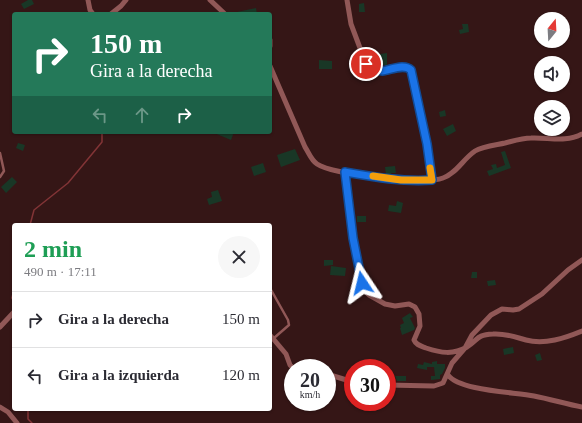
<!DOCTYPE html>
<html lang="es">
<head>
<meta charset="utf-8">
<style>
  :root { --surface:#fff; --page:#f7f7f7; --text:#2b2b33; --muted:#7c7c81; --line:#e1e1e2 }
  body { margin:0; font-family:"Times New Roman",serif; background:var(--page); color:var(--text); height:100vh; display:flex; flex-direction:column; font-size:15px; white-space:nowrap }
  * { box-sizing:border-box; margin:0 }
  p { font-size:13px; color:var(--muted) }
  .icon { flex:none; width:22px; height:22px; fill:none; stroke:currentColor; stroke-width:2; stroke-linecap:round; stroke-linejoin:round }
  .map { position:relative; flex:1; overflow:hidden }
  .details { position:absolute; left:12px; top:223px; width:260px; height:188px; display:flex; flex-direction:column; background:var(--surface); border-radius:4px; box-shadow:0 1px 3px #0004 }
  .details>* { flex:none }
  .top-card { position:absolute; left:12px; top:12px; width:260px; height:122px; border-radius:4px; box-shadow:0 1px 3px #0004; background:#247959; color:#fff; overflow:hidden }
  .needle { width:26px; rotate:18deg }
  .buttons { position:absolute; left:534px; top:12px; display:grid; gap:8px }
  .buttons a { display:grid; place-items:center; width:36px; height:36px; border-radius:50%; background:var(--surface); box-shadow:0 1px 3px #0004; font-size:20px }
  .speed { position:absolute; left:284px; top:359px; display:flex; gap:8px; font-size:20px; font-weight:700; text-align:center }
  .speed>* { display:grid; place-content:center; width:52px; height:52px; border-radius:50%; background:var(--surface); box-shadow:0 1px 3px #0004; line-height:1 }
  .speed small { font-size:10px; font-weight:400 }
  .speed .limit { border:6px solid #d22; background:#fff; color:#111 }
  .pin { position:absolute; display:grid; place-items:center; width:34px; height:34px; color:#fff; margin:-17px; border:2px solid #fff; border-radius:50%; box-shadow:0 1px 4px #0007 }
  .me { position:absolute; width:44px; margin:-22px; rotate:350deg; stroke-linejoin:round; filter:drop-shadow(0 0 3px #0008) }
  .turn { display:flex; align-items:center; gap:14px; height:84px; padding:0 12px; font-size:18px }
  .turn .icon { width:52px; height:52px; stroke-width:2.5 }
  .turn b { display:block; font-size:28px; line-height:34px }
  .lanes { display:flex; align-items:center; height:38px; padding:0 12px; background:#0003; justify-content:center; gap:20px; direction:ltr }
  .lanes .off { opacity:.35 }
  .round { display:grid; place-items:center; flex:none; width:42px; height:42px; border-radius:21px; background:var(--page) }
  .summary { display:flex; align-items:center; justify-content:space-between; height:68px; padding:0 12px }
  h1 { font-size:24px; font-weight:700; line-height:30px; color:#1e9e55 }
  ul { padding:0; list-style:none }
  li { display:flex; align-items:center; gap:12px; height:56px; padding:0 12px; border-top:1px solid var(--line) }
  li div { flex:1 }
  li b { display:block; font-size:15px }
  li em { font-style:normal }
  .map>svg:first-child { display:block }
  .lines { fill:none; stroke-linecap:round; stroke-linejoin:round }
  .stream { stroke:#823436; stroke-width:1.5 }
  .building { fill:#193726 }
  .service { stroke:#915857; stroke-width:2.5 }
  .minor { stroke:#915857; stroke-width:5 }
  .route-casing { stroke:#114b97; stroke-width:10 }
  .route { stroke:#1a73e8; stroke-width:7 }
  .slow { stroke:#f59e0b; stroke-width:7 }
</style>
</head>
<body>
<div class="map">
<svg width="582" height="423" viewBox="0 0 582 423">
  <rect width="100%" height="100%" fill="#351616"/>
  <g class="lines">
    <path class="stream" d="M 30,225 L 34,210 L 68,183 L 102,142 L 102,132
      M 14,289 L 12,298 L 14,302
      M 28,409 L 28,419 L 32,423"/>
  </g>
  <path class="building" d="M 28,0 L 32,0 L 34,4 L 24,9 L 21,4 Z
    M 364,3 L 365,12 L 359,12 L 359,4 Z
    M 256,8 L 257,14 L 237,14 L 237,12 Z
    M 462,24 L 468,24 L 469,32 L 460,34 L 459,30 L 463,29 Z
    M 387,53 L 387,65 L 377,65 L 374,58 L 380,55 L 380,54 Z
    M 319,60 L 332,61 L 332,69 L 319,69 Z
    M 445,110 L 446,116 L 440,117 L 439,112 Z
    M 453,124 L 456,131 L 447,136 L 443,129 Z
    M 212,132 L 234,132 L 231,140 Z
    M 18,143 L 25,145 L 23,151 L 16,148 Z
    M 295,149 L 300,160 L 281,167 L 277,155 Z
    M 505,151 L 511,168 L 489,176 L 487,171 L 493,169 L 491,165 L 496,164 L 497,168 L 505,165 L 501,152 Z
    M 263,163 L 266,172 L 254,176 L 251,167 Z
    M 395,166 L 396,173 L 391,173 L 391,175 L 386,174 L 385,167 Z
    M 12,177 L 17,182 L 6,193 L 1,187 Z
    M 218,190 L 222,201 L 209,205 L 207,199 L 212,197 L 211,192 Z
    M 397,201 L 403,203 L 401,213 L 388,211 L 389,205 L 396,206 Z
    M 357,216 L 366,216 L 366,222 L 357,222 Z
    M 324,260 L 333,260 L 333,265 L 324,266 Z
    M 331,266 L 346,268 L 345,276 L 330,275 Z
    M 472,272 L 477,272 L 477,278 L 471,278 Z
    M 495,280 L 496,285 L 488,286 L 487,281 Z
    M 410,313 L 413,317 L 410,318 L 415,328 L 414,330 L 402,335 L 400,328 L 401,328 L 400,325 L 404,323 L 402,318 Z
    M 513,347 L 514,353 L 504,355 L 503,349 Z
    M 540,353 L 542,360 L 537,361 L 535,355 Z
    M 304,361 L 317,361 L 317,368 L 304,368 Z
    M 437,361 L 437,364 L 445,364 L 445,368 L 442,374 L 440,375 L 440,379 L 431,380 L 431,376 L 435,376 L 434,367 L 427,367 L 427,370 L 417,368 L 418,364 L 423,365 L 424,362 L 432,364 L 432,362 Z
    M 395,376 L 406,376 L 406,381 L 397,381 Z"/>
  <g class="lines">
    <path class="service" d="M 0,153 L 4,171 L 0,177
      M 270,288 L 288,320 L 289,325 L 274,338"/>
    <path class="minor" d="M 88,0 L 90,10 L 93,14
      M 210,0 L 225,14
      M 347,0 L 351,24 L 366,64 L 369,68 L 381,71 L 406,67 L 411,70 L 427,144 L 432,180
      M 111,14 L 121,6 L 126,0
      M 270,40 L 270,46
      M 270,66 L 305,147 C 309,153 311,160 317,164 C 333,175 425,185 443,178 C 457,173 463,159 475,151 C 483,146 496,145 505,143 C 513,141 522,138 531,138 C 548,137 566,143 582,134
      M 345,172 L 353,238 L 363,289 L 369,295 L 385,304 L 395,306 L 409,304 L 415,307 L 419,314 L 420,326 L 414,340 C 416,345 421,346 426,348 C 441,353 453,355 467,347 C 479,339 476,335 493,334 C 505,333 515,337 526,340 C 545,345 565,338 582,331
      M 0,327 L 14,312
      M 270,335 L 286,354 L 290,365 L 293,368
      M 327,374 L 353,382
      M 448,375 C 460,391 514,392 534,396 C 550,399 566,404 582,407
      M 387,385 L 434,386 L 443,383 L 452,363 L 465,348 L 472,335 L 491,315 L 502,309 L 513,310 L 519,309 L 542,294 L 568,270 L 582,260
      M 0,407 L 8,412 L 17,423"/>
  </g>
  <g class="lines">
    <g class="route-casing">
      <path id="route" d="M 362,283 L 353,238 L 345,172 C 374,177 402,182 432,180 L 427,144 L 411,70 C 404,63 391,70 382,71 C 377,71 373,69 369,68 L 366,64"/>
    </g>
    <use href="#route" class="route"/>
    <path class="slow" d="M 373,176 L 401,180 L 432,180 L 430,168"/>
  </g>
</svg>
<div class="buttons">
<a><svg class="needle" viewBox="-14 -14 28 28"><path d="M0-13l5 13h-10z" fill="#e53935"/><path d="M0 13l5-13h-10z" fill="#7c7c81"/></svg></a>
<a><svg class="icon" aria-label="sound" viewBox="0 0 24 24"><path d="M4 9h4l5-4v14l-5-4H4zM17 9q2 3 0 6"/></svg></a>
<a><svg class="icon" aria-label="layers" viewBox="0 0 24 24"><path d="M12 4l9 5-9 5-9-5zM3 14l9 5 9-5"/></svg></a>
</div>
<div class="speed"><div>20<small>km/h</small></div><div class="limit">30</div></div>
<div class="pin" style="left:366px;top:64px;background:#d93025"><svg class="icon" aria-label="arrive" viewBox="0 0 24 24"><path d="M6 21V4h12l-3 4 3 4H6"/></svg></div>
<svg class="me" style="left:362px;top:283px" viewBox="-20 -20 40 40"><path d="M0-17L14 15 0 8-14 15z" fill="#1a73e8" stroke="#fff" stroke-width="4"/></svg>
<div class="top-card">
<div class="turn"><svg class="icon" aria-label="right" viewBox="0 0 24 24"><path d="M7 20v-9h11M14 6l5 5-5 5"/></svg><div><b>150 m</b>Gira a la derecha</div></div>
<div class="lanes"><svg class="icon off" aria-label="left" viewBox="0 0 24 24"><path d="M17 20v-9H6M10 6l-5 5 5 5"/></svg><svg class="icon off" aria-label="ahead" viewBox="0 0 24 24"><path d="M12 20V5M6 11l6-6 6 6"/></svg><svg class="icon" aria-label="right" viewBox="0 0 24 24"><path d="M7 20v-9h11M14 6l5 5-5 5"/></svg></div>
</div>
<section class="details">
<div class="summary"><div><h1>2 min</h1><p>490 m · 17:11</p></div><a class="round"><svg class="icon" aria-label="close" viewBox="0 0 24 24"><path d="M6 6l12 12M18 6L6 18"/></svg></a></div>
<ul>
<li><svg class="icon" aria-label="right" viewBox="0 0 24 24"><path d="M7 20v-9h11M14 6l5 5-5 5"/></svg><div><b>Gira a la derecha</b></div><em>150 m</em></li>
<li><svg class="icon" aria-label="left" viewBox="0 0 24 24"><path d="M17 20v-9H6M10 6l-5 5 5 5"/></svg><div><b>Gira a la izquierda</b></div><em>120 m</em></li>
</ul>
</section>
</div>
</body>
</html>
